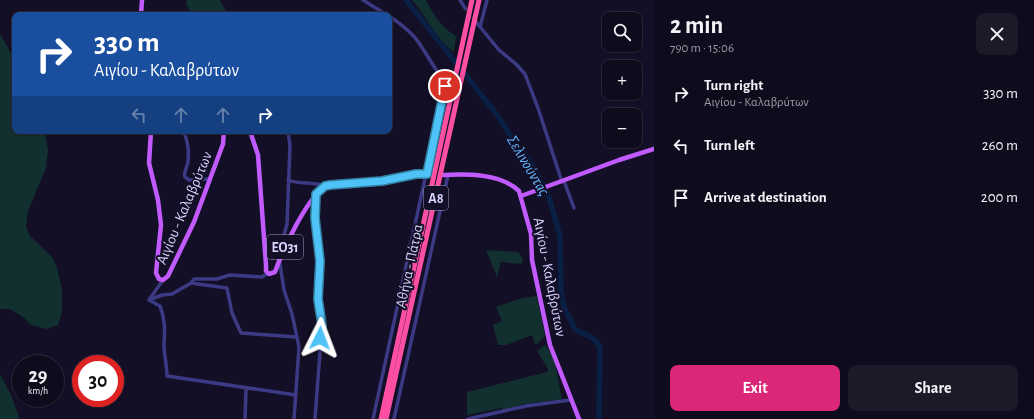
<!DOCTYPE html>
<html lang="en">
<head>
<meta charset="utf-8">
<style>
  :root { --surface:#0e0b1c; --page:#1c1929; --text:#f1f3f6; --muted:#9b9ba3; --line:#2e2b3b; --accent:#db2777 }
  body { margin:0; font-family:"Alegreya Sans",sans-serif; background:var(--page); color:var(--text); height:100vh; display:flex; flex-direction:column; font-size:15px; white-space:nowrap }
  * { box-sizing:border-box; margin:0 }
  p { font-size:13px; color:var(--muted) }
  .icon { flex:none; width:22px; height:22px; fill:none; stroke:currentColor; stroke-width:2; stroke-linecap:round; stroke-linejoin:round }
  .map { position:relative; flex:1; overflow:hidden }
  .side { display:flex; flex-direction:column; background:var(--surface); width:380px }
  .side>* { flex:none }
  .top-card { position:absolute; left:12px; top:12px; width:380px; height:122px; border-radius:8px; box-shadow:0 1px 3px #0004,0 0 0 1px var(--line); background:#1a4fa0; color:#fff; overflow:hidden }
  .buttons { position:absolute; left:602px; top:12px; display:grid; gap:8px }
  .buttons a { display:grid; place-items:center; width:40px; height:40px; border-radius:8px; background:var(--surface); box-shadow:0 1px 3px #0004,0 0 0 1px var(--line); font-size:20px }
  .speed { position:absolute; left:12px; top:355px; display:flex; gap:8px; font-size:20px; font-weight:700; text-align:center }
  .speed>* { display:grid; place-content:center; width:52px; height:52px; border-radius:50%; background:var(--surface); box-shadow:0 1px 3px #0004,0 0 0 1px var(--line); line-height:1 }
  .speed small { font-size:10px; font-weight:400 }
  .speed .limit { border:6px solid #d22; background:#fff; color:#111 }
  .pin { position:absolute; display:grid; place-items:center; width:34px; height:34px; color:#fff; margin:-17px; border:2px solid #fff; border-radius:50%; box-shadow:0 1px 4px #0007 }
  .me { position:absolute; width:44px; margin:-22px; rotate:3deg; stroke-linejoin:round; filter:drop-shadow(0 0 3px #0008) }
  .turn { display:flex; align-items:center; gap:14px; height:84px; padding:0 16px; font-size:18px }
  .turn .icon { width:52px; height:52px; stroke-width:2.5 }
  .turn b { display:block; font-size:28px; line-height:34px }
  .lanes { display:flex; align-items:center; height:38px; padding:0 16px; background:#0003; justify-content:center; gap:20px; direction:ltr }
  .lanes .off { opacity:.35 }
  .round { display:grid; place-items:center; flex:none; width:42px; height:42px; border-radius:8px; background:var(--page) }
  .head { display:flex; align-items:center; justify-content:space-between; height:68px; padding:0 16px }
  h1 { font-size:24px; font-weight:700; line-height:30px }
  .button { display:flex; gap:8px; margin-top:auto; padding:8px 16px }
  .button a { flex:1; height:46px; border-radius:8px; background:var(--accent); color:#fff; font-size:16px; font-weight:700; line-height:46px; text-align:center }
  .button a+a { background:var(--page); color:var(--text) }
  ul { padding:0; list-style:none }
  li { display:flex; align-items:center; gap:12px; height:52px; padding:0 16px }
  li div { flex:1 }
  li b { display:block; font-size:15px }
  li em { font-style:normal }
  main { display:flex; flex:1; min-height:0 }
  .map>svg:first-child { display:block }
  .green { fill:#12302f }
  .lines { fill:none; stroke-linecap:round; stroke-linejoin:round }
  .river { stroke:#0a1f44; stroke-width:5.5 }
  .minor-tunnel { stroke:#312d47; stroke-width:3.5; stroke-dasharray:3.5 2; stroke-linecap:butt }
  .minor { stroke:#3d3a85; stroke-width:3.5 }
  .major { stroke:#c25bff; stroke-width:4.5 }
  .highway { stroke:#ff4fa3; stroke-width:5 }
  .route-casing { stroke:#337fa1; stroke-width:10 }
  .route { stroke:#4fc3f7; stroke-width:7 }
  .labels { text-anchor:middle; stroke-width:4; stroke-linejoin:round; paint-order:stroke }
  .shield { fill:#130f26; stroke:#9e99be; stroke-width:1 }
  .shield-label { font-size:14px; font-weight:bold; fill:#d9d4ff }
  .street-label { font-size:15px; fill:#d9d4ff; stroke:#130f26 }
  .water-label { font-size:16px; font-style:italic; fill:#62b6ff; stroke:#130f26 }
</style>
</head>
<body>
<main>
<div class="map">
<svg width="654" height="419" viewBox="0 0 654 419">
  <rect width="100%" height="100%" fill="#130f26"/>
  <path class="green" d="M 187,0 L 220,0 L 228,15 L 201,15 L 189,10 L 186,3 Z
    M 412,0 L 426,0 C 432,13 443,29 456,36 L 454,52 C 438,42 425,14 412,0 Z
    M 0,34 L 15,60 L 15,131 L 45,131 L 48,151 L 46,168 L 28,211 L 26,227 L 30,236 L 53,258 L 57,268 L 62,289 L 62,312 L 58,325 L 46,329 L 31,325 L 23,317 L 10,309 L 0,309 Z
    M 486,250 L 518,252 L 523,259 L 522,264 L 501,262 L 497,277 Z
    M 537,296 L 545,336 L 537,344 L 535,344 L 532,335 L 506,345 L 498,345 L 493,325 L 502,321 L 496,307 L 522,298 Z
    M 545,345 C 557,357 558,383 562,399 L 524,404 L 503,410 L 502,408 L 467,415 L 467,392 L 547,372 L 548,369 L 537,351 Z
    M 0,374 L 10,393 L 20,419 L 0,419 Z"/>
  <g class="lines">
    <path class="river" d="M 406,0 L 495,112 L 515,142 L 532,165 L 549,197 L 560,236 L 561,291 L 564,307 L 575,329 C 583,335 594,335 600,347 L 599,419"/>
    <path class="minor-tunnel" d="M 465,8 L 476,21"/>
    <path class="minor" d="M 363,0 L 387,15
      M 460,0 L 465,8
      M 476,22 L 499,50 L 516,64 L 525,74 L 538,108 L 562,182
      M 480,27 L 487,0
      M 183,131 C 188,140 189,152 188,162 C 187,168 183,172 185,177 L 189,180 L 210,179
      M 288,131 L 290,146 L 287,224 L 280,250 L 279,258 L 284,290 L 292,314 L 299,347 L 294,419
      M 288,180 C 299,185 312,181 325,186
      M 564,181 L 574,208
      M 163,280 L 149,300 L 160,306 C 165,319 165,330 164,344 C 164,355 167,366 167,376 L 296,395
      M 191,283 L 194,279 L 217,279 L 230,275 L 262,277 L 268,273
      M 149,300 L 162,295 L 172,294 L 191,283 L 227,288 L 232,313 L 241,333 L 297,337
      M 245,419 L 246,389
      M 315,419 L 322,325 L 318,299 L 320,261 L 315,218 L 316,195
      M 373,419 L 445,86 L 445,82 C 436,71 429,58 421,46 C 414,34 401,24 389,16
      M 394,419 L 448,175
      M 468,419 L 526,406 L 570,400"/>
    <path class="major" d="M 141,15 L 142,0
      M 151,131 L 149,163 L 158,200 L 161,225 L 156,273 L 159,279 L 163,280 L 168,276 L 194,222 L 223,144 L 224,131
      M 250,131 L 258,155 L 266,265 L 266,271 L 269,274 L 275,272 C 283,249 306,200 325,186 L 382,181 L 416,174 L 431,174
      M 443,175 C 467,174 500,173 519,191 L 531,234 L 532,260 L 550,345 L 579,419
      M 521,196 L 619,160 L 654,149"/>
    <path class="highway" d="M 381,419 L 472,0
      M 386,419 L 479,0"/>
  </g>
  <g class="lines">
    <g class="route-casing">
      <path id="route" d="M 320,338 L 322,325 L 318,299 L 320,261 L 315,218 L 316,194 L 325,186 L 330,185 L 382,181 L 416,174 L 427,174 L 445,86"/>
    </g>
    <use href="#route" class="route"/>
  </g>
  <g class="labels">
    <g class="shield">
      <rect x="424" y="186" width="24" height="24" rx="3"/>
      <rect x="267" y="235" width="36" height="24" rx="3"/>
    </g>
    <g class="shield-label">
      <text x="436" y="203">Α8</text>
      <text x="285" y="252">ΕΟ31</text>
    </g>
    <g class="street-label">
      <text transform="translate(184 208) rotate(-67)" y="5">Αιγίου - Καλαβρύτων</text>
      <text transform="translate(409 266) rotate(-78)" y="5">Αθήνα - Πάτρα</text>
      <text transform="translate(550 277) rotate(79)" y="5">Αιγίου - Καλαβρύτων</text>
    </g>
    <g class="water-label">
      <text transform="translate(529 165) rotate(59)" y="6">Σελινούντας</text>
    </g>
  </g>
</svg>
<div class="buttons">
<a><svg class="icon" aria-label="search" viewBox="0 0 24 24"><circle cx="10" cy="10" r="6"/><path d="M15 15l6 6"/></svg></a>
<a>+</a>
<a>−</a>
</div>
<div class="speed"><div>29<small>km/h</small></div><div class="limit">30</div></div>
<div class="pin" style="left:445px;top:86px;background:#d93025"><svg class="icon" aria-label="arrive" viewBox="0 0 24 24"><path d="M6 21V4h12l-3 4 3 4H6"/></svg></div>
<svg class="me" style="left:320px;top:338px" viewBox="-20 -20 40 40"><path d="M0-17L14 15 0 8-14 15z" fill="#4fc3f7" stroke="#fff" stroke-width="4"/></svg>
<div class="top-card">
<div class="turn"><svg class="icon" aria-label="right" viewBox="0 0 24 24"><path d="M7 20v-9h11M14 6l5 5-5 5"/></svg><div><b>330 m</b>Αιγίου - Καλαβρύτων</div></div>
<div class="lanes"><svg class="icon off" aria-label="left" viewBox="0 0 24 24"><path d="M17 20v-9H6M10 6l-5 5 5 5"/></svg><svg class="icon off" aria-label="ahead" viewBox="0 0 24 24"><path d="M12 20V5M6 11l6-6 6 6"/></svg><svg class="icon off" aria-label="ahead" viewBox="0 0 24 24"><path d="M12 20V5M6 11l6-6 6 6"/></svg><svg class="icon" aria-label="right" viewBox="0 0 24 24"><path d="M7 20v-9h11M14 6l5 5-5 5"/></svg></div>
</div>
</div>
<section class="side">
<div class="head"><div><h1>2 min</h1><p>790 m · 15:06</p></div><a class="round"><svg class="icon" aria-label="close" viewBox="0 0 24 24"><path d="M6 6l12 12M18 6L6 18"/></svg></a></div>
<ul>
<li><svg class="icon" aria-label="right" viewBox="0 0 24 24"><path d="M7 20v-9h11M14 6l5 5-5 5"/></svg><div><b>Turn right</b><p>Αιγίου - Καλαβρύτων</p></div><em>330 m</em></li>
<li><svg class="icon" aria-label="left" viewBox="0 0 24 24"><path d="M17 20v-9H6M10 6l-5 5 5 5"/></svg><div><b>Turn left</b></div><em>260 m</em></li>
<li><svg class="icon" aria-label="arrive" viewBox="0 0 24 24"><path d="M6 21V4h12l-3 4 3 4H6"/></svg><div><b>Arrive at destination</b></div><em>200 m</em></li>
</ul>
<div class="button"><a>Exit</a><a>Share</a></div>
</section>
</main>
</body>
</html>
